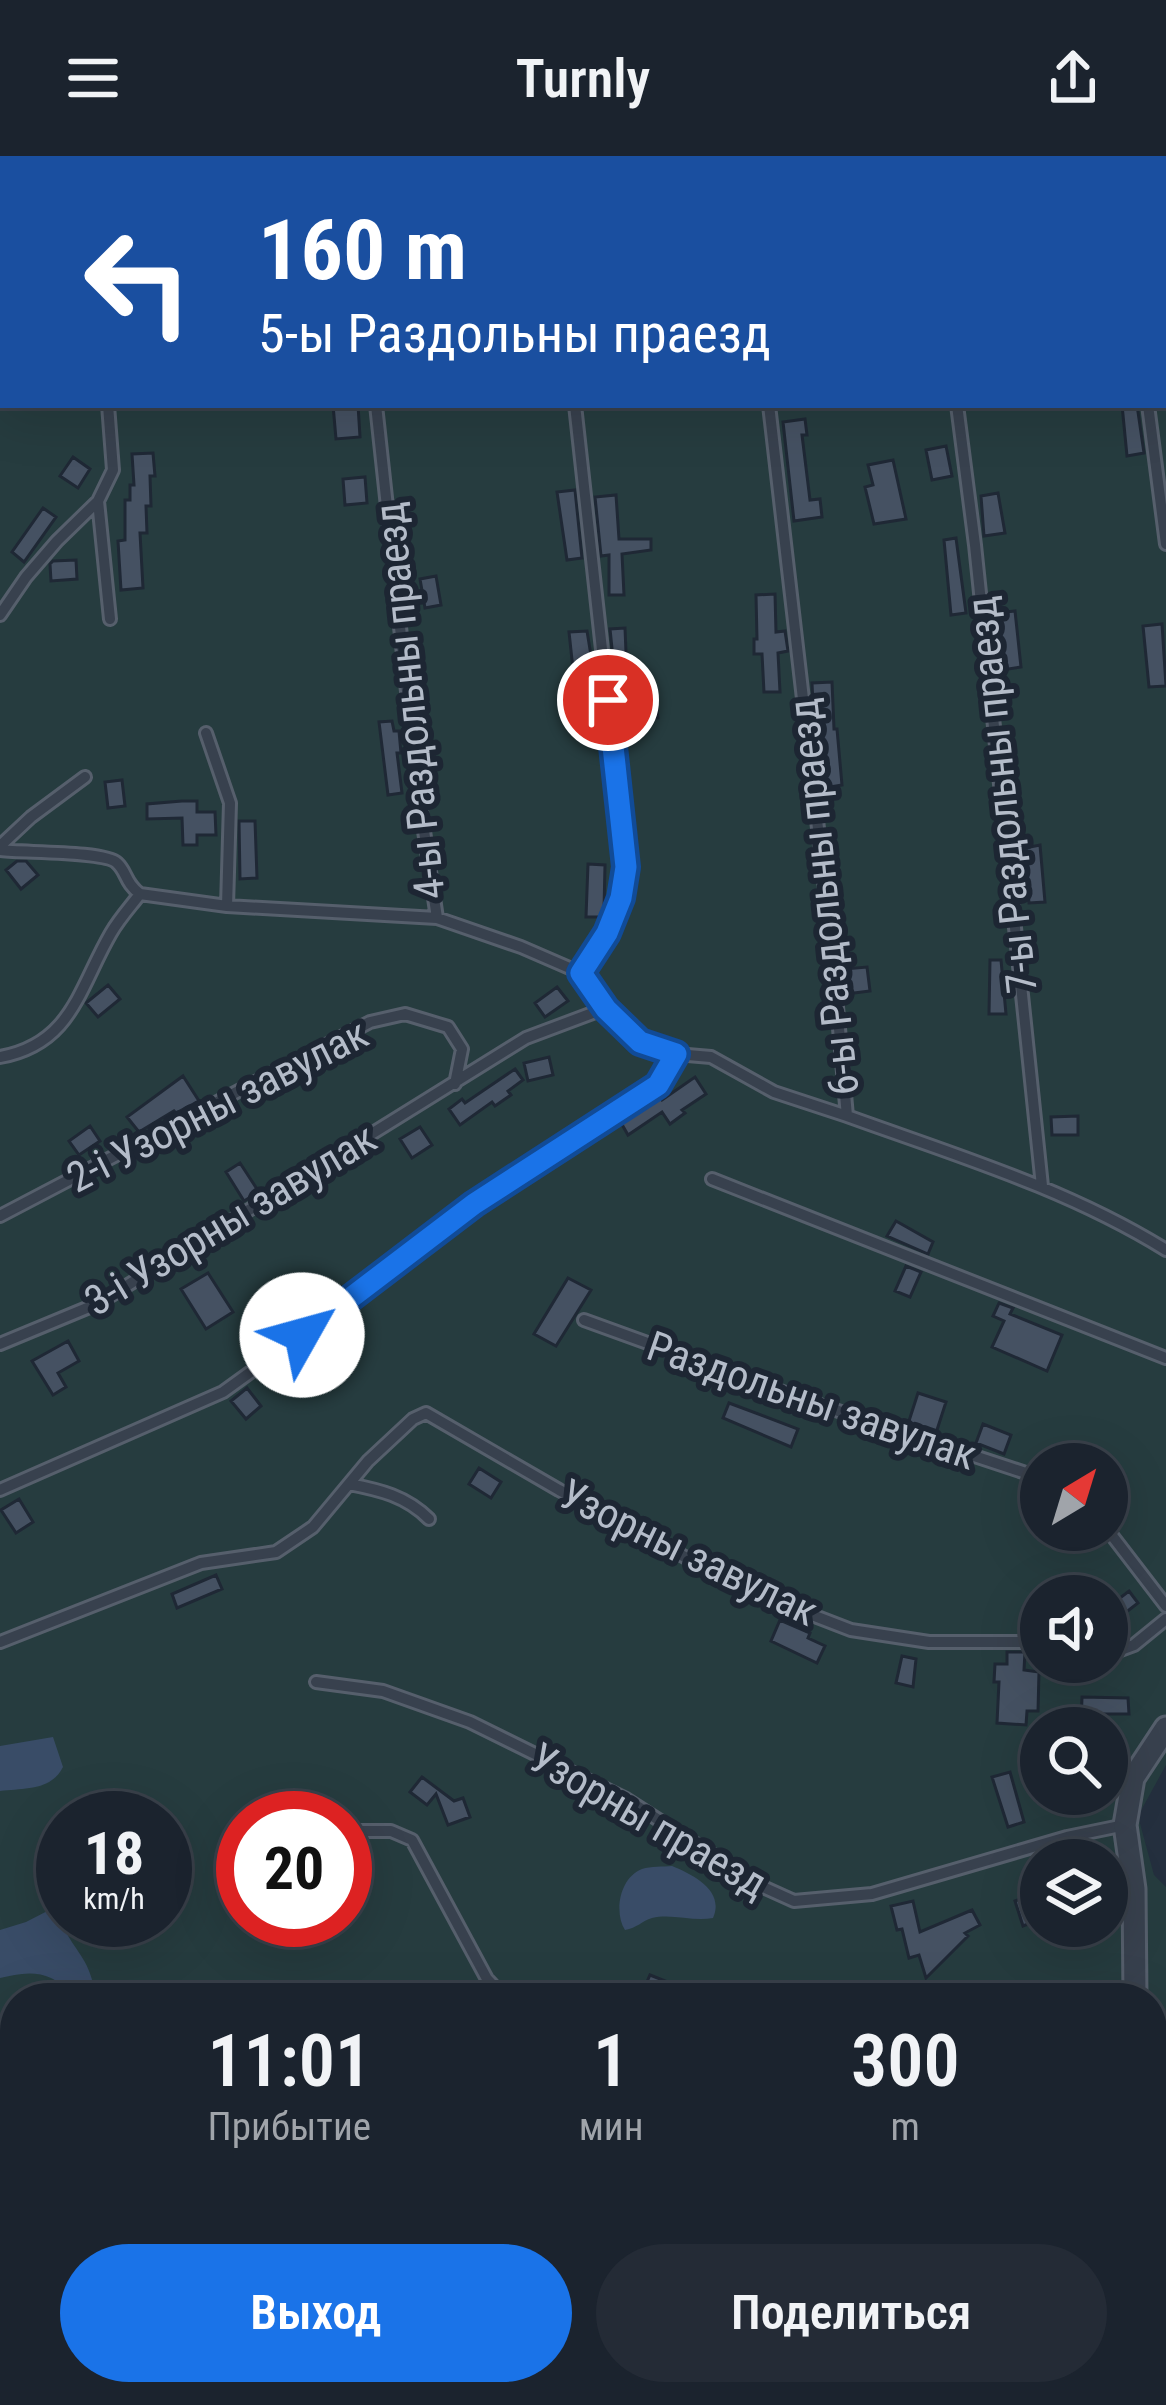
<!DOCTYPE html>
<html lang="ru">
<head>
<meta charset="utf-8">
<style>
  :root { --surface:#1b232e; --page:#242b36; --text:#f1f3f6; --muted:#a0a4aa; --line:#39404a; --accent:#1a73e8 }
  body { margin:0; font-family:"Roboto Condensed",sans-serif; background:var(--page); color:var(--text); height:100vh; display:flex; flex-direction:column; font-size:45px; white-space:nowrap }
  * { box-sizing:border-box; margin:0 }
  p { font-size:39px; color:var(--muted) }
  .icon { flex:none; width:66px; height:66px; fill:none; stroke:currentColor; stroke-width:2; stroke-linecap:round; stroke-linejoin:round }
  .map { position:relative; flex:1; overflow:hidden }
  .drawer { position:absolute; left:0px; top:1827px; width:1167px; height:423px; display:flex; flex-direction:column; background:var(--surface); border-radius:48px 48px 0 0; box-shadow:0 12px 48px #0002,0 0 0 3px var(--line) }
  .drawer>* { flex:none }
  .hud { position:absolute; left:0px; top:0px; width:1167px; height:252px; box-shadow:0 12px 48px #0002,0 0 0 3px var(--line); background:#1a4fa0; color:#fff; overflow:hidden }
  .needle { width:78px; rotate:38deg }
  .controls { position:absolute; left:1020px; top:1287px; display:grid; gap:24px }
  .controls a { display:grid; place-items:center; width:108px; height:108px; border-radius:50%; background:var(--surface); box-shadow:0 12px 48px #0002,0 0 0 3px var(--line); font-size:60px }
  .speed { position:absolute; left:36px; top:1635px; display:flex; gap:24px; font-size:60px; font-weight:700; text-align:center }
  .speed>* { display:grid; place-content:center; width:156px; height:156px; border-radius:50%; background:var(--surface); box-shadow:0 12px 48px #0002,0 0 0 3px var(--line); line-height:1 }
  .speed small { font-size:30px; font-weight:400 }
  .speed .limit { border:18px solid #d22; background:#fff; color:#111 }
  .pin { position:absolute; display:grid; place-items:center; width:102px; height:102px; color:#fff; margin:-51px; border:6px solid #fff; border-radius:50%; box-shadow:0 3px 12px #0007 }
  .me { position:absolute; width:132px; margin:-66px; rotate:52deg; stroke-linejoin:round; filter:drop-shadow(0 0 9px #0008) }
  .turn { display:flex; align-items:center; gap:42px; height:252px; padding:0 60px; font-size:54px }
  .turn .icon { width:156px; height:156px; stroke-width:2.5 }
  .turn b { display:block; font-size:84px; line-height:102px }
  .eta { display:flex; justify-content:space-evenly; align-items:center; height:204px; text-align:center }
  .eta b { font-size:72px; font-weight:600; line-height:84px }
  .button { display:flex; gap:24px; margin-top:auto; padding:24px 60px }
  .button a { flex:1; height:138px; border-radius:72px; background:var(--accent); color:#fff; font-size:48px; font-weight:600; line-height:138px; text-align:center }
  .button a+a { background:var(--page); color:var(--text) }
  header { display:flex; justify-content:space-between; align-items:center; height:156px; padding:0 60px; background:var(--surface); font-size:54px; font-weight:600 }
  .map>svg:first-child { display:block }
  .green { fill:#263c3f; fill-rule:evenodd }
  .water { fill:#394c67 }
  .building { fill:#455162; stroke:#1f2835; stroke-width:3 }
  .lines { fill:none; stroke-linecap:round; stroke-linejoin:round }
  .lane-casing { stroke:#565f6c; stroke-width:16 }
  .street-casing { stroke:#565f6c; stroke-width:27 }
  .lane { stroke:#38414e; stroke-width:10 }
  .street { stroke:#38414e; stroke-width:21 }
  .route-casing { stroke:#114b97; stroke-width:30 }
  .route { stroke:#1a73e8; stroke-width:21 }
  .labels { text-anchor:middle; stroke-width:12; stroke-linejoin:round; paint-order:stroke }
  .street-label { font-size:42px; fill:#b4bcc9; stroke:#1d2633 }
</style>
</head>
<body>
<header><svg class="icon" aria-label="menu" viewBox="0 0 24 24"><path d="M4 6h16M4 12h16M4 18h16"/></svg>Turnly<svg class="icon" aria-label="share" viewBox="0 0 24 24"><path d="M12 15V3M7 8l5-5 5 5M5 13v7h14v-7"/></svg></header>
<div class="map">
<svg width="1166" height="2249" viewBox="0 0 1166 2249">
  <rect width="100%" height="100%" fill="#242f3e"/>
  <path class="green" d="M 0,0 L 1166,0 L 1166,1609 L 1138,1660 L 1154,1719 L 1166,1731 L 1166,2137 L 1162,2146 L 1152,2156 L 1152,1842 L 15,1842 L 15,2235 L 1068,2235 L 1053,2249 L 0,2249 ZM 3,3 L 1164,3 L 1164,249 L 3,249 ZM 1041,1308 L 1107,1308 L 1107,1374 L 1041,1374 ZM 1041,1440 L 1107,1440 L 1107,1506 L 1041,1506 ZM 1041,1572 L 1107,1572 L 1107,1638 L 1041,1638 ZM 63,1662 L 165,1662 L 165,1764 L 63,1764 ZM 243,1662 L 345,1662 L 345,1764 L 243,1764 ZM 1041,1704 L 1107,1704 L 1107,1770 L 1041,1770 Z"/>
  <path class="water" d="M 53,1581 L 63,1611 C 51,1635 24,1632 0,1635 L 0,1590 Z
    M 672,1710 C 694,1719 725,1735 713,1762 C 693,1766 672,1757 652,1762 C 642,1765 637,1772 625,1774 C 614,1757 619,1722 642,1713 C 651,1710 663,1711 672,1710 Z
    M 63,1747 L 63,1764 L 65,1764 L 63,1769 C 72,1792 86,1799 93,1827 L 86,1842 C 70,1840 65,1829 51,1822 C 35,1814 16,1818 0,1822 L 0,1774 L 26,1766 Z"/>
  <path class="building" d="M 333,249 L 358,249 L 360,281 L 336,283 Z
    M 1122,249 L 1137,249 L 1144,297 L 1127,300 Z
    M 805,263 L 807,279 L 802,279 L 810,344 L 820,343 L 822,361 L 794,365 L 783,266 Z
    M 946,290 L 952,320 L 932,324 L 926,294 Z
    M 153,297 L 155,320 L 150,320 L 151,350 L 146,350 L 147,377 L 140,377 L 143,432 L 121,434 L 118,385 L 125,384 L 125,344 L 130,344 L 130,329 L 134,329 L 132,298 Z
    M 73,301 L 90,313 L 78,332 L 60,320 Z
    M 893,304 L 906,363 L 874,368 L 865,331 L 873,329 L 868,309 Z
    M 365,321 L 367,347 L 345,349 L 343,323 Z
    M 575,334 L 582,402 L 567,404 L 557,336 Z
    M 998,337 L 1005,377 L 984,380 L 981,340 Z
    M 616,339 L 619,383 L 651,383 L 651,394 L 622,398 L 624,439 L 609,439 L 609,399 L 601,400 L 595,341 Z
    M 43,352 L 56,361 L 24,406 L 12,396 Z
    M 956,382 L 966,457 L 951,459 L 944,384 Z
    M 76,404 L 77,423 L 51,425 L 50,408 L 53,405 Z
    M 436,420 L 441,449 L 425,452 L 420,423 Z
    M 775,438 L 776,476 L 785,475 L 788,495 L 778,497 L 780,536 L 764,536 L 762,498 L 754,498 L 754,483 L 757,483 L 756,439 Z
    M 1015,455 L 1021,511 L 1002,514 L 998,512 L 996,495 L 1001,495 L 997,457 Z
    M 1162,468 L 1166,530 L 1149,531 L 1143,470 Z
    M 625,472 L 627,521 L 615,522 L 610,473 Z
    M 587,475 L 595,524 L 592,525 L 593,530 L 575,532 L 569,476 Z
    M 832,526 L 834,573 L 837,573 L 842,629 L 824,632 L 817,548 L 813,548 L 812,527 Z
    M 654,530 L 658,562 L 637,564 L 633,532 Z
    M 392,565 L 394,575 L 399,575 L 401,597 L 397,597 L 402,637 L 388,639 L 379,566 Z
    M 122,624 L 125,650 L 108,652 L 105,626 Z
    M 182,645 L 197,645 L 197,656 L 215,656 L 216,679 L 197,679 L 197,689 L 183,689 L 182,662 L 147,663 L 147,648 Z
    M 239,665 L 255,665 L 257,722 L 240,723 Z
    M 1040,689 L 1045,746 L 1029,747 L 1026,714 L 1023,714 L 1020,693 Z
    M 17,705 L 26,705 L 38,719 L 21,733 L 6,714 Z
    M 588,708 L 605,709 L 604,754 L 601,761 L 586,761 Z
    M 990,804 L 1001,804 L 1006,858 L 989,858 Z
    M 867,811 L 870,835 L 846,838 L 844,813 Z
    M 108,829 L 120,843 L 98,861 L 86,847 Z
    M 557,831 L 568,845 L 545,861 L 535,847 Z
    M 549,901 L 553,919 L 528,925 L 524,907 Z
    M 515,913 L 523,924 L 508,935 L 511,939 L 495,950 L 492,946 L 460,969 L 449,953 L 462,943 L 465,947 Z
    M 183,920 L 199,945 L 176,957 L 174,955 L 139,976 L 127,961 Z
    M 695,921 L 706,938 L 682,954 L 685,957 L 670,968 L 662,956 L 628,979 L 620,965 L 659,940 L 662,944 Z
    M 1078,960 L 1078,979 L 1052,979 L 1051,961 Z
    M 90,970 L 100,985 L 79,999 L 69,985 Z
    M 420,971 L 432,989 L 412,1002 L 400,983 Z
    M 240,1007 L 259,1036 L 244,1045 L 226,1016 Z
    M 896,1065 L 933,1086 L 928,1098 L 887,1080 Z
    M 906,1110 L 921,1116 L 910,1141 L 895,1135 Z
    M 208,1117 L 233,1156 L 206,1173 L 181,1133 Z
    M 568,1122 L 591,1134 L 556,1190 L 534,1178 Z
    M 999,1147 L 1013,1152 L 1010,1158 L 1062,1179 L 1047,1215 L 992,1191 L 1004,1165 L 993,1160 Z
    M 68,1185 L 79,1205 L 58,1217 L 66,1231 L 53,1239 L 32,1205 Z
    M 247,1232 L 261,1250 L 246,1263 L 231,1245 Z
    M 918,1237 L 946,1246 L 936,1277 L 908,1268 Z
    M 729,1247 L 798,1273 L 791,1291 L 723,1262 Z
    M 983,1268 L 1011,1279 L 1004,1298 L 976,1287 Z
    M 479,1312 L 501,1326 L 491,1342 L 469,1328 Z
    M 19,1343 L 33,1366 L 16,1377 L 1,1354 Z
    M 216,1419 L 222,1433 L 177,1452 L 172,1438 Z
    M 1129,1435 L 1138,1447 L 1107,1471 L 1107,1452 Z
    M 780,1464 L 810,1477 L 808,1482 L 825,1490 L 817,1507 L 771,1485 Z
    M 1007,1496 L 1025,1496 L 1024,1514 L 1039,1516 L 1038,1555 L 1027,1555 L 1026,1569 L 997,1567 L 999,1526 L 994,1526 L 995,1508 L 1007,1508 Z
    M 902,1500 L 916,1503 L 913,1531 L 896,1527 Z
    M 1082,1541 L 1128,1542 L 1129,1558 L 1099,1558 L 1098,1570 L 1081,1570 Z
    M 1010,1616 L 1024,1666 L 1008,1671 L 992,1621 Z
    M 422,1621 L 454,1645 L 463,1642 L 470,1661 L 448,1669 L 436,1638 L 427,1649 L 410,1636 Z
    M 1029,1740 L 1032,1749 L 1041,1747 L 1041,1763 L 1023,1770 L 1015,1745 Z
    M 913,1745 L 920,1776 L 972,1754 L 980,1769 L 965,1777 L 968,1780 L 926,1822 L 919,1799 L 909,1802 L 902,1773 L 897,1774 L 891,1750 Z
    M 650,1819 L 673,1828 L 668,1842 L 654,1842 L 642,1837 Z"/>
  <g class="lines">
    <g class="lane-casing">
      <path id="lane" d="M 349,0 L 350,3
        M 549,0 L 549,3
        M 741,0 L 741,3
        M 924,0 L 924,3
        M 1125,0 L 1125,3
        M 0,19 L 3,20
        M 376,249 L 417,628 L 437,762
        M 575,249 L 626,711 C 619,754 605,780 581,817
        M 769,249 L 831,785 L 847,960 C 955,999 1068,1033 1166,1094
        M 957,249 L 975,389 L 1042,1030
        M 1148,249 L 1166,388
        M 98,345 L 110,463
        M 0,459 L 26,421 L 57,385 L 98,345 L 113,314 L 108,249
        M 206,577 L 230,647 L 227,750
        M 0,690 L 31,661 L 85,621
        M 0,694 C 23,697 105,695 117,707 C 127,716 125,727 140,738
        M 140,738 L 227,750 L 437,762 L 521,791 L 581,817
        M 581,817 L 606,852 L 640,886 L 676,898 L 711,901 L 774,936 L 847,960
        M 0,901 C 72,888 79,832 111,777 C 119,763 130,751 140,738
        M 712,1023 L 1166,1202
        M 0,1060 L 370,866 L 405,858 L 448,871 L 462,893 L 455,928
        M 584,1164 L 802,1243 L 1041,1322
        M 0,1188 L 99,1147 L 526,882 L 606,852
        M 349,1328 C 380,1334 406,1340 429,1363
        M 0,1334 L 223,1236 L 302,1179 L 474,1048 L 658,929 L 676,898
        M 1107,1373 L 1166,1450
        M 0,1486 L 201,1407 L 276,1396 L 313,1371 L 368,1305 L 413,1263 L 426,1257 L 559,1334 L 745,1433 L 851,1474 L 929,1486 L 1029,1486 L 1041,1489
        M 1107,1499 L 1134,1489 L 1166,1463
        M 316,1526 L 383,1535 L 470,1566 L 626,1643 L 763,1731 L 794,1745 L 872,1738 L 1067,1681 L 1125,1669
        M 345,1675 L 391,1675 L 412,1684 L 487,1823 L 505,1842
        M 0,2229 L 15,2221
        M 817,2235 L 876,2249
        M 609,2249 L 628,2235"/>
    </g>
    <g class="street-casing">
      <path id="street" d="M 1135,1842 L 1134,1733 L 1125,1669 L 1133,1622 L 1166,1572
        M 1152,1996 C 1159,2032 1166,2069 1152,2103
        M 1027,2249 L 1040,2235"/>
    </g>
    <use href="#lane" class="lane"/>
    <use href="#street" class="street"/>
  </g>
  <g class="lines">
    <g class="route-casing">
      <path id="route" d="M 302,1179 L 474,1048 L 658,929 L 676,898 L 640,886 L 606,853 L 581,817 L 607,777 L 621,742 L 626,711 L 608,544"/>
    </g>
    <use href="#route" class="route"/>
  </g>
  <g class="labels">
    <g class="street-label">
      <text transform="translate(409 545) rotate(-96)" y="15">4-ы Раздольны праезд</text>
      <text transform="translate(1001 639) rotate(-96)" y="15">7-ы Раздольны праезд</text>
      <text transform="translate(823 741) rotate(-96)" y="15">6-ы Раздольны праезд</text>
      <text transform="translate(217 949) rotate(-27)" y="15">2-і Узорны завулак</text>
      <text transform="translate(230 1063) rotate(-31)" y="15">3-і Узорны завулак</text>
      <text transform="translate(812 1244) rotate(19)" y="15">Раздольны завулак</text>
      <text transform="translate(689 1396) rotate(26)" y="15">Узорны завулак</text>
      <text transform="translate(649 1664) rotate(30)" y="15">Узорны праезд</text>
    </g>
  </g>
</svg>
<div class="controls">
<a><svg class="needle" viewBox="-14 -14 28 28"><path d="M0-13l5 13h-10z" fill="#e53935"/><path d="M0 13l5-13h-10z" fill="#a0a4aa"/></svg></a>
<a><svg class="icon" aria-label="sound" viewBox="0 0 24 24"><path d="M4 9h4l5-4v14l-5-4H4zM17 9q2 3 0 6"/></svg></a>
<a><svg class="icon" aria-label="search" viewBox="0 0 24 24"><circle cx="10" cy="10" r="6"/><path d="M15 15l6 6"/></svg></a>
<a><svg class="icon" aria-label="layers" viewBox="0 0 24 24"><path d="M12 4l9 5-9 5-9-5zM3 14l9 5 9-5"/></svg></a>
</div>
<div class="speed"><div>18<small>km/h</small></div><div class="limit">20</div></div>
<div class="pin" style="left:608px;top:544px;background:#d93025"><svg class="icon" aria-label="arrive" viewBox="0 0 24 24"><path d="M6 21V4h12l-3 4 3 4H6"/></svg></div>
<svg class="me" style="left:302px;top:1179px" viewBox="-20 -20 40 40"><circle r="19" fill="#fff"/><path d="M0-13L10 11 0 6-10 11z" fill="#1a73e8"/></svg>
<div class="hud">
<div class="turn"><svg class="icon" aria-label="left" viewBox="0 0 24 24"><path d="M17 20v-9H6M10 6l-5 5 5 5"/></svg><div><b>160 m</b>5-ы Раздольны праезд</div></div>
</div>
<section class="drawer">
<div class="eta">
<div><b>11:01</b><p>Прибытие</p></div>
<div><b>1</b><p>мин</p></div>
<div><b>300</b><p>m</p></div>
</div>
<div class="button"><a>Выход</a><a>Поделиться</a></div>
</section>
</div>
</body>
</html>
